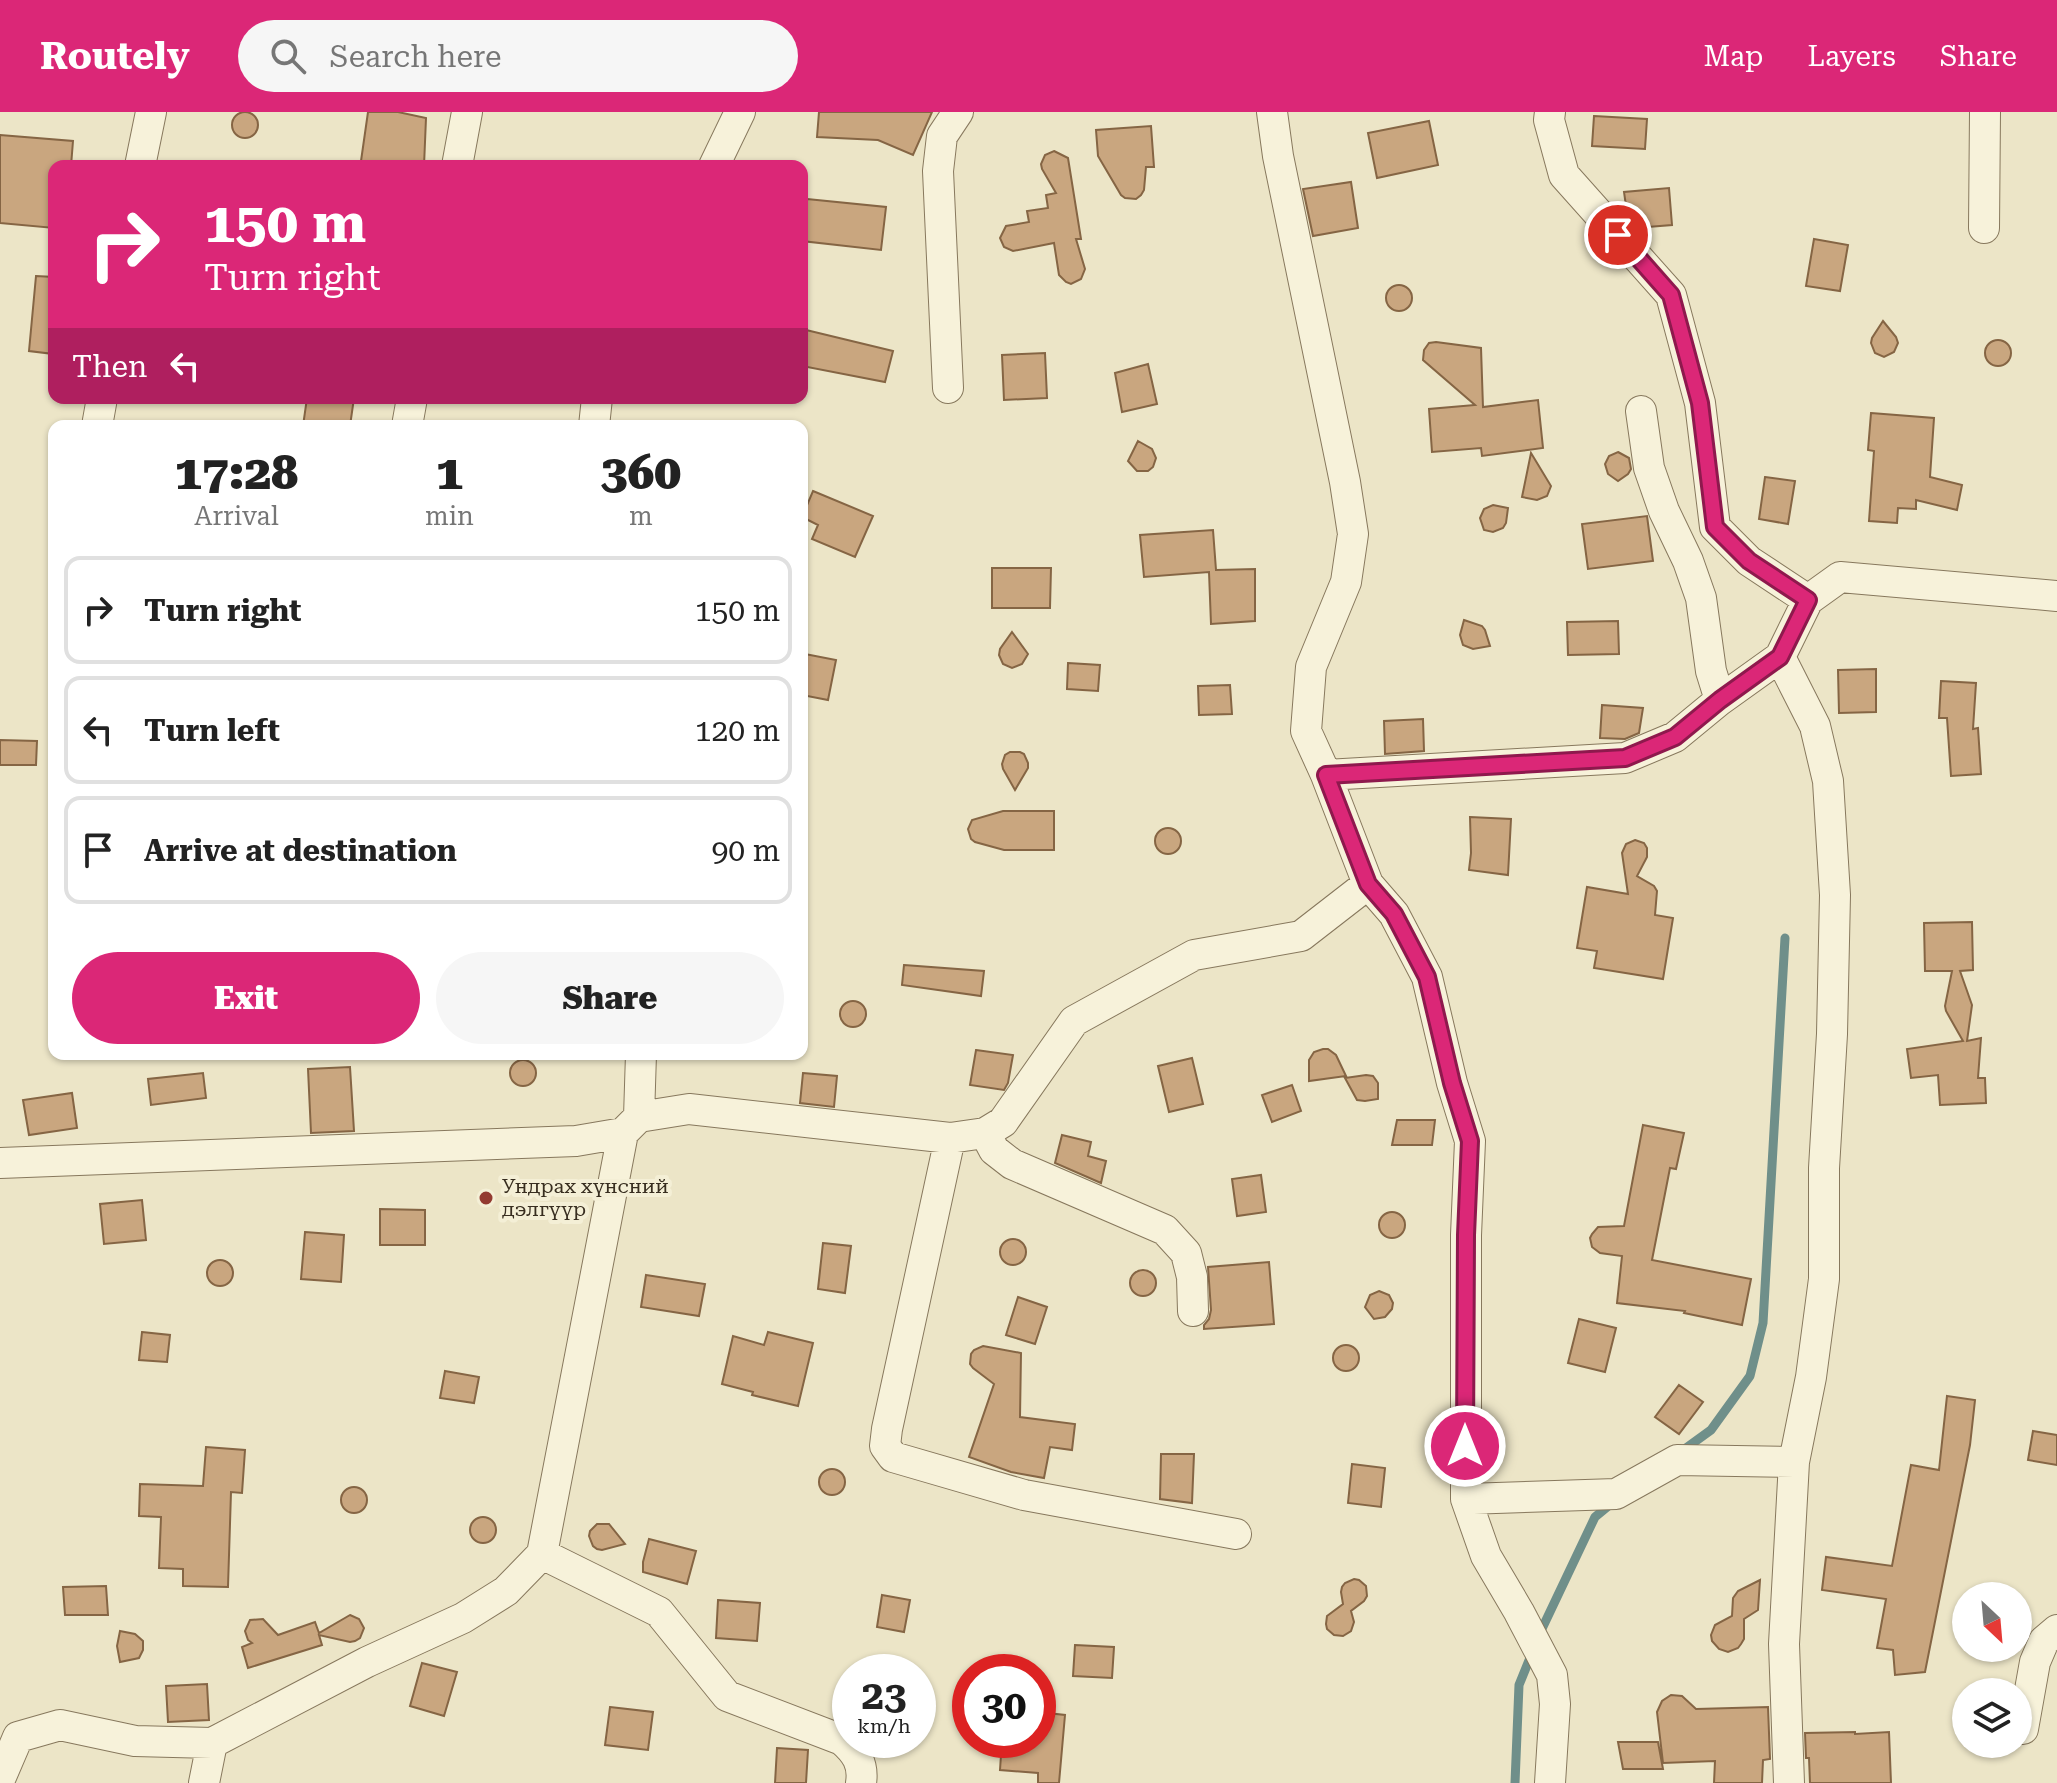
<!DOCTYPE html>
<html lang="en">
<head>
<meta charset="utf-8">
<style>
  :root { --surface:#fff; --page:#f6f6f6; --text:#222; --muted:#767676; --line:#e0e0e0; --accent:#db2777 }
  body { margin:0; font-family:"Roboto Serif",serif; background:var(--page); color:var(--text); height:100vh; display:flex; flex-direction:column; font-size:30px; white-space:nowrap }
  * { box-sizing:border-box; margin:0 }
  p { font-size:26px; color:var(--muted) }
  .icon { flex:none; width:44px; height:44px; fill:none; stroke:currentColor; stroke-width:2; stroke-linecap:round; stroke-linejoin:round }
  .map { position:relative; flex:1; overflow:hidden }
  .panel { position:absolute; left:48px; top:308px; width:760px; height:640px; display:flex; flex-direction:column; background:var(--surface); border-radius:16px; box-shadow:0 2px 6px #0004 }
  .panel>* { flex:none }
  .hud { position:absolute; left:48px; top:48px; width:760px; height:244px; border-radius:16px; box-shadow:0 2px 6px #0004; background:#db2777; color:#fff; overflow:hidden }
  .needle { width:52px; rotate:154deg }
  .fabs { position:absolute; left:1952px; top:1470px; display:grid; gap:16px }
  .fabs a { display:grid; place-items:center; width:80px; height:80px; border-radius:50%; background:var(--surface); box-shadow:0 2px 6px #0004; font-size:40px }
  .speed { position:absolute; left:832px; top:1542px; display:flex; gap:16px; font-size:40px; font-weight:700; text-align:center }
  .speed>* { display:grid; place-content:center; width:104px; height:104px; border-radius:50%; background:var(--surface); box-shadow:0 2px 6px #0004; line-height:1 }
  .speed small { font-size:20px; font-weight:400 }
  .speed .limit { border:12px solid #d22; background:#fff; color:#111 }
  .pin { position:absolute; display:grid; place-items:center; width:68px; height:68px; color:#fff; margin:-34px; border:4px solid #fff; border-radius:50%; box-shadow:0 2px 8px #0007 }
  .me { position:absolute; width:88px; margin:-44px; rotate:0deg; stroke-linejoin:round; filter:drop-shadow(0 0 6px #0008) }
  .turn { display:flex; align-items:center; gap:28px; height:168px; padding:0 24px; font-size:36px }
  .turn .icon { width:104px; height:104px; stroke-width:2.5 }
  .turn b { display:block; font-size:56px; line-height:68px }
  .then { display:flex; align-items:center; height:76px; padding:0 24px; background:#0003; gap:16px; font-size:30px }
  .eta { display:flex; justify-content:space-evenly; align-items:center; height:136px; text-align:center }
  .eta b { font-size:48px; font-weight:800; line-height:56px }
  .button { display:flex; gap:16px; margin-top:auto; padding:16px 24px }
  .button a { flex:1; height:92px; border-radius:48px; background:var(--accent); color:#fff; font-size:32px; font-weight:800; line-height:92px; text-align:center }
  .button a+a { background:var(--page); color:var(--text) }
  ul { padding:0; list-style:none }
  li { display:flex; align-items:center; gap:24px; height:108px; margin:0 16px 12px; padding:0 8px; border:4px solid var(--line); border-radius:16px }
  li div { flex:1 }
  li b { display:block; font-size:30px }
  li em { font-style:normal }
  header { display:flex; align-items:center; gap:48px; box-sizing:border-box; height:112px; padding:0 40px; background:var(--accent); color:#fff }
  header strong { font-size:38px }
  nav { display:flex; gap:44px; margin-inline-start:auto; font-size:28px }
  .search { width:560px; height:72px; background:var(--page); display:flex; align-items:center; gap:20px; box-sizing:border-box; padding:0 28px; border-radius:44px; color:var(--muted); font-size:30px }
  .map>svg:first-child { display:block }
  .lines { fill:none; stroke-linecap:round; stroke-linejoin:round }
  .stream { stroke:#6f8f8a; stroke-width:9 }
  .building { fill:#c9a67f; stroke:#856544; stroke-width:2 }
  .minor-casing { stroke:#87785d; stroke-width:32 }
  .minor { stroke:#f7f2da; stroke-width:30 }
  .route-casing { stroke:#8e194d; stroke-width:20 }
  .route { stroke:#db2777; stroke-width:14 }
  .poi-dot { fill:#933a30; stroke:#f4efd6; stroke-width:3 }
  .labels { text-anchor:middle; stroke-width:8; stroke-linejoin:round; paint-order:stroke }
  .poi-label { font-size:20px; fill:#382e20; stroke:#f4efd6; text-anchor:start }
</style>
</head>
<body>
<header>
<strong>Routely</strong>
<div class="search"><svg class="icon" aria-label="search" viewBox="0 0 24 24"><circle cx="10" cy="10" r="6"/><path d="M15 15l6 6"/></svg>Search here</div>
<nav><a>Map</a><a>Layers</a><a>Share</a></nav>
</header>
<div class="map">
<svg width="2057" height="1671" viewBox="0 0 2057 1671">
  <rect width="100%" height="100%" fill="#ece5c7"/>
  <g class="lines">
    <path class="stream" d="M 1682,1339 L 1711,1318 L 1750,1264 L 1763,1211 L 1785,826
      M 1539,1523 L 1595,1405 L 1612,1391
      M 1515,1671 L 1519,1573 L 1532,1541"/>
  </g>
  <path class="building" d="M232 13a13 13 0 1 1 26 0a13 13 0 1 1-26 0Z
    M 368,0 L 398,0 L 426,6 L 424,54 L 402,54 L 361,49 Z
    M 819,0 L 932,0 L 913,43 L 878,28 L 817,25 Z
    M 1594,4 L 1647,7 L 1645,37 L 1592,34 Z
    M 1429,9 L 1438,53 L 1377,66 L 1368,21 Z
    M 1151,14 L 1154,55 L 1146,55 L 1144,78 L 1141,83 L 1136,87 L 1125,86 L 1121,83 L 1098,44 L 1096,18 Z
    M 0,23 L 73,29 L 71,54 L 54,54 L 54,116 L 0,111 Z
    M 1054,39 L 1068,46 L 1081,127 L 1076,127 L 1085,157 L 1081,167 L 1071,172 L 1066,170 L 1059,163 L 1054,131 L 1013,139 L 1004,135 L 1000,126 L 1006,114 L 1029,110 L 1027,99 L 1048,96 L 1046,83 L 1056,81 L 1042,57 L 1041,52 L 1045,43 Z
    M 1351,70 L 1358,116 L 1313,124 L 1303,77 Z
    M 1669,76 L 1672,113 L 1635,116 L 1628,108 L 1624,80 Z
    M 807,87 L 886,95 L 881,138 L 802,129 Z
    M 1814,127 L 1848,133 L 1840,179 L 1806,174 Z
    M 36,164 L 54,165 L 54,242 L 29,239 Z
    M1386 186a13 13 0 1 1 26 0a13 13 0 1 1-26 0Z
    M 1883,209 L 1896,225 L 1898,231 L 1894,240 L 1884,245 L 1875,241 L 1871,231 L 1872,226 Z
    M 802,217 L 893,239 L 885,270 L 802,254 Z
    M1985 241a13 13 0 1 1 26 0a13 13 0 1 1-26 0Z
    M 1436,230 L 1481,236 L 1483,295 L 1538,288 L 1543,336 L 1482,344 L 1481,336 L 1432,340 L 1429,297 L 1475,293 L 1423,248 L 1424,238 L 1429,231 Z
    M 1045,241 L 1047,286 L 1004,288 L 1002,243 Z
    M 1148,252 L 1157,292 L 1122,300 L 1115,261 Z
    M 307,286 L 354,286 L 350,314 L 303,314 Z
    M 1871,301 L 1934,306 L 1930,365 L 1962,373 L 1957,398 L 1916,388 L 1916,397 L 1898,396 L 1897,411 L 1869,409 L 1874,339 L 1868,338 Z
    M 1138,329 L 1152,337 L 1156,346 L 1153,355 L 1148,359 L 1137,359 L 1128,349 Z
    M 1618,340 L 1629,346 L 1631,357 L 1628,362 L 1618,369 L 1608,362 L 1605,352 L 1609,344 Z
    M 1531,341 L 1551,374 L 1547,384 L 1537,388 L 1522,385 Z
    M 1765,365 L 1795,369 L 1788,412 L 1759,407 Z
    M 813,379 L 873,404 L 855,445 L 812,427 L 818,413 L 802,405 Z
    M 1493,393 L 1508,396 L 1506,411 L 1503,416 L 1493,420 L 1484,418 L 1480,406 L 1484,397 Z
    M 1647,404 L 1653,449 L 1588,457 L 1582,412 Z
    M 1213,418 L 1216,458 L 1255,457 L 1255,509 L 1211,512 L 1209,460 L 1144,465 L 1140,423 Z
    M 992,456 L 1051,456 L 1050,496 L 992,496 Z
    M 1464,508 L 1482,514 L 1485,518 L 1490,534 L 1473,537 L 1463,533 L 1460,523 Z
    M 1618,509 L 1619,542 L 1568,543 L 1567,510 Z
    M 1012,520 L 1028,542 L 1022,552 L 1012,556 L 1003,552 L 999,543 L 1000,537 Z
    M 805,542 L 836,548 L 828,588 L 802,583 L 802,555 Z
    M 1068,551 L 1100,553 L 1098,579 L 1067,577 Z
    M 1876,557 L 1876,600 L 1839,601 L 1838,558 Z
    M 1941,569 L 1976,571 L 1973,617 L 1978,616 L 1981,662 L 1951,664 L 1947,606 L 1939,606 Z
    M 1230,573 L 1232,602 L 1199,603 L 1198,574 Z
    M 1602,593 L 1643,596 L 1639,621 L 1625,627 L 1600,626 Z
    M 1423,607 L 1424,639 L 1385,642 L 1384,609 Z
    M 0,628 L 37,629 L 36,653 L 0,653 Z
    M 1010,640 L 1020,640 L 1024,642 L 1028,651 L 1028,656 L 1015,678 L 1003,657 L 1002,652 L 1005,643 Z
    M 1003,699 L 1054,699 L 1054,738 L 1004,738 L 975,730 L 971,727 L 968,717 L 972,708 Z
    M 1470,705 L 1511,707 L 1508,763 L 1469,758 L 1471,741 Z
    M1155 729a13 13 0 1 1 26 0a13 13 0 1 1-26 0Z
    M 1635,728 L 1644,731 L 1647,736 L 1647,745 L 1637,764 L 1654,774 L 1657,779 L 1655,803 L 1673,806 L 1663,867 L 1594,856 L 1597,839 L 1577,836 L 1587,775 L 1628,782 L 1622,741 L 1626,732 Z
    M 1972,810 L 1973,858 L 1960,859 L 1972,893 L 1967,929 L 1981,926 L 1978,966 L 1985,966 L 1986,991 L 1940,993 L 1938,963 L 1911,966 L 1907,937 L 1963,929 L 1946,899 L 1945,894 L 1952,859 L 1925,859 L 1924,811 Z
    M 904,853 L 984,859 L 981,884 L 902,873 Z
    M840 902a13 13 0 1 1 26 0a13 13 0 1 1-26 0Z
    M 1323,937 L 1328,937 L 1336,943 L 1346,964 L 1309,969 L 1309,948 L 1314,940 Z
    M 976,938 L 1013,943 L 1008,971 L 1004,978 L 970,973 Z
    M 1192,946 L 1203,992 L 1169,1000 L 1158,954 Z
    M510 961a13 13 0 1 1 26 0a13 13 0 1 1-26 0Z
    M 350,955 L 354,1019 L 311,1021 L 308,957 Z
    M 203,961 L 206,986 L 151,993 L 148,967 Z
    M 803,961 L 837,964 L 834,995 L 800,991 Z
    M 1366,963 L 1373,964 L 1378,971 L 1378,987 L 1365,989 L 1357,988 L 1345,966 Z
    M 1292,973 L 1301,999 L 1272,1010 L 1262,983 Z
    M 72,981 L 77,1016 L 29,1023 L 23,988 Z
    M 1397,1008 L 1435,1008 L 1432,1033 L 1392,1033 Z
    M 1643,1013 L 1684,1021 L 1676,1057 L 1670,1056 L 1652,1148 L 1751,1167 L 1742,1213 L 1684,1201 L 1685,1199 L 1617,1191 L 1622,1144 L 1600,1141 L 1592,1135 L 1590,1126 L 1592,1122 L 1598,1115 L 1624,1114 Z
    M 1062,1023 L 1091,1030 L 1088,1044 L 1106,1049 L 1101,1071 L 1055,1051 Z
    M 1261,1063 L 1266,1100 L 1237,1104 L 1232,1067 Z
    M 142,1088 L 146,1128 L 104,1132 L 100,1092 Z
    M 380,1097 L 425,1098 L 425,1133 L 380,1133 Z
    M1379 1113a13 13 0 1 1 26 0a13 13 0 1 1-26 0Z
    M 305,1120 L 344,1123 L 341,1170 L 301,1167 Z
    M1000 1140a13 13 0 1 1 26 0a13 13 0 1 1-26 0Z
    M 823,1131 L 851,1134 L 845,1181 L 818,1177 Z
    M207 1161a13 13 0 1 1 26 0a13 13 0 1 1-26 0Z
    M 1269,1150 L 1274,1212 L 1204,1217 L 1204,1213 L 1209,1207 L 1211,1198 L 1208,1155 Z
    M1130 1171a13 13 0 1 1 26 0a13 13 0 1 1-26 0Z
    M 646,1163 L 705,1172 L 699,1204 L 641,1195 Z
    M 1379,1179 L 1389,1183 L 1393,1191 L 1392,1197 L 1385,1205 L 1374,1207 L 1365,1195 L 1370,1183 Z
    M 1018,1185 L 1047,1195 L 1035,1232 L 1006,1223 Z
    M 1579,1207 L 1616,1216 L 1605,1260 L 1568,1251 Z
    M 142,1220 L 170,1223 L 167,1250 L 139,1248 Z
    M 768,1220 L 813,1231 L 798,1294 L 752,1283 L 753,1280 L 722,1272 L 733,1224 L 764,1233 Z
    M1333 1246a13 13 0 1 1 26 0a13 13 0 1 1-26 0Z
    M 983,1234 L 1021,1241 L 1020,1305 L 1075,1312 L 1072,1338 L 1050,1335 L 1044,1366 L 1011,1360 L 969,1345 L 994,1272 L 973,1256 L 970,1252 L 971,1242 L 974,1238 Z
    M 445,1259 L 479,1265 L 474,1291 L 440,1286 Z
    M 1679,1273 L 1703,1290 L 1679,1322 L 1655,1305 Z
    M 1947,1284 L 1975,1288 L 1970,1333 L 1925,1560 L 1895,1563 L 1893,1538 L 1877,1536 L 1886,1487 L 1822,1478 L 1826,1445 L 1892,1454 L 1911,1353 L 1939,1358 Z
    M 2033,1319 L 2057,1323 L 2057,1353 L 2028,1348 Z
    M 206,1335 L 245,1338 L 242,1381 L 231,1380 L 228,1475 L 183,1474 L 183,1457 L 159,1456 L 161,1405 L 139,1404 L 140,1372 L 203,1374 Z
    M 1161,1342 L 1194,1342 L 1192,1391 L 1160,1387 Z
    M 1352,1352 L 1385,1356 L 1381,1395 L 1348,1391 Z
    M819 1370a13 13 0 1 1 26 0a13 13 0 1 1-26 0Z
    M341 1388a13 13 0 1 1 26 0a13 13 0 1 1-26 0Z
    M470 1418a13 13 0 1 1 26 0a13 13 0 1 1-26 0Z
    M 597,1412 L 609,1412 L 625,1432 L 602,1438 L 597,1437 L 593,1434 L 589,1424 L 590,1419 Z
    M 649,1427 L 696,1439 L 687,1472 L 643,1460 L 643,1450 Z
    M 1354,1467 L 1359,1468 L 1366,1474 L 1367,1484 L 1364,1489 L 1351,1499 L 1354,1510 L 1351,1519 L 1343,1524 L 1334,1523 L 1327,1517 L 1326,1512 L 1327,1504 L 1343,1492 L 1341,1480 L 1342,1475 L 1345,1471 Z
    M 1760,1468 L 1758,1498 L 1744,1507 L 1744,1527 L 1741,1532 L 1738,1536 L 1728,1540 L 1719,1537 L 1712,1529 L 1711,1523 L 1715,1513 L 1732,1504 L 1733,1486 L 1738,1479 Z
    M 106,1474 L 108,1503 L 65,1503 L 63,1475 Z
    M 882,1483 L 910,1488 L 904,1520 L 877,1515 Z
    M 718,1488 L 760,1491 L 757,1529 L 716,1526 Z
    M 350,1503 L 359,1507 L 364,1516 L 360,1526 L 355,1529 L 350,1530 L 319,1523 L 322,1533 L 248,1556 L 242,1535 L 252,1531 L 248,1528 L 245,1519 L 250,1508 L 263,1507 L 278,1523 L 315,1510 L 319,1521 Z
    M 120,1519 L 135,1522 L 143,1529 L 143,1538 L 139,1546 L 120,1550 L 117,1534 Z
    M 1075,1533 L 1114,1535 L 1112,1566 L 1073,1564 Z
    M 422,1551 L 457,1560 L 444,1604 L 410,1594 Z
    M 207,1572 L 209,1608 L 168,1610 L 166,1574 Z
    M 1671,1583 L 1682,1584 L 1696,1597 L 1768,1595 L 1770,1647 L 1763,1648 L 1762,1671 L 1714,1671 L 1715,1649 L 1663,1651 L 1657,1600 L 1662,1589 Z
    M 610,1595 L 653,1600 L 648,1638 L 605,1633 Z
    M 1038,1600 L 1065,1603 L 1059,1671 L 1038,1671 L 1038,1661 L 1000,1658 L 1002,1628 L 1038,1628 Z
    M 1855,1620 L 1855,1622 L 1889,1620 L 1891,1671 L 1810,1671 L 1809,1646 L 1806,1646 L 1805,1621 Z
    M 1618,1630 L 1658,1630 L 1663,1657 L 1623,1657 Z
    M 777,1636 L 808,1638 L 806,1671 L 775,1671 Z"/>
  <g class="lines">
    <g class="minor-casing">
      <path id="minor" d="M 1272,0 L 1278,44 L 1345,370 L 1353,422 L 1346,470 L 1311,555 L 1306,619 L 1326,663
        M 1550,0 L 1549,8 L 1564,63 L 1671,183 L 1700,291 L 1715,415 L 1749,449 L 1808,488
        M 140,54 L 151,0
        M 457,54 L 467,0
        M 714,54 L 740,0
        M 1984,116 L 1985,0
        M 948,276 L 938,59 L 942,24 L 958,0
        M 1641,299 L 1649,356 L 1664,399 L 1688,449 L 1701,486 L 1711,559 L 1720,588
        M 97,314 L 102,286
        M 407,314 L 412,286
        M 594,314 L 597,286
        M 1780,545 L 1815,614 L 1828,669 L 1835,783 L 1832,922 L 1824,1056 L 1824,1167 L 1811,1265 L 1794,1350 L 1784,1532 L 1789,1671
        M 1368,772 L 1394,802 L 1427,865 L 1452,971 L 1470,1029 L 1466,1123 L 1466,1387 L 1486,1444 L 1519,1500 L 1552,1563 L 1555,1592 L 1550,1671
        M 639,1005 L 689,997 L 950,1026 L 985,1021 L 1003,1010 L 1074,909 L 1194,843 L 1301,824 L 1368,772 L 1326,663 L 1625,646 L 1675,625 L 1720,588 L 1780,545 L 1808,488 L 1840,465 L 2057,484
        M 985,1021 L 994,1038 L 1012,1052 L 1165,1118 L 1186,1141 L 1192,1165 L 1193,1199
        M 950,1026 L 887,1317 L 885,1334 L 893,1345 L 1024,1383 L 1236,1422
        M 0,1051 L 576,1029 L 623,1021
        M 1466,1387 L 1616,1382 L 1677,1348 L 1794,1350
        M 542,1442 L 659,1500 L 727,1584 L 842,1628 C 856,1640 864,1652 861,1671
        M 2023,1617 L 2035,1550 L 2044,1529 L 2057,1518
        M 0,1667 L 18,1625 L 60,1613 L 135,1629 L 212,1631 L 367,1550 L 463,1506 L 506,1479 L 542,1442 L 623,1021 L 639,1005 L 641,942
        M 204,1671 L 212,1631"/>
    </g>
    <use href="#minor" class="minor"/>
  </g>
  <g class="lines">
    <g class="route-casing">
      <path id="route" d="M 1465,1334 L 1466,1123 L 1470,1029 L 1452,971 L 1427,865 L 1394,802 L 1368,772 L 1326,663 L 1625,646 L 1675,625 L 1720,588 L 1780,545 L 1808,488 L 1749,449 L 1715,415 L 1700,291 L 1671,183 L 1618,123"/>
    </g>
    <use href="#route" class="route"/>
  </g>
  <circle class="poi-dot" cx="486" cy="1086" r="8"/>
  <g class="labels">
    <g class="poi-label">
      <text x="502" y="1081">Ундрах хүнсний<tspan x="502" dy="23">дэлгүүр</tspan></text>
    </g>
  </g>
</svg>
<div class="fabs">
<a><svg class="needle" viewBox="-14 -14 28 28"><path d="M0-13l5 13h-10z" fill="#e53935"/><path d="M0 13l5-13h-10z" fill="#767676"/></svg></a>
<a><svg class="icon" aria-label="layers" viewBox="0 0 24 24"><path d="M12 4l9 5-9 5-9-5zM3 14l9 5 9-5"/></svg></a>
</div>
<div class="speed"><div>23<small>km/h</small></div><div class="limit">30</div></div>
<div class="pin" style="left:1618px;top:123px;background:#d93025"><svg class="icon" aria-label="arrive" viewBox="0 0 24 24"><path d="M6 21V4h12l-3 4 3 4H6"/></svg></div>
<svg class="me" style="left:1465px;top:1334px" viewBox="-20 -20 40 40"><circle r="17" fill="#db2777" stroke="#fff" stroke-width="3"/><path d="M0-11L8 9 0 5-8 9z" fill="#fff"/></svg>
<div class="hud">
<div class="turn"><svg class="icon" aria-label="right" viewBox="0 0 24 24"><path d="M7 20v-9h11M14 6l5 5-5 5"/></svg><div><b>150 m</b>Turn right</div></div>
<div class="then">Then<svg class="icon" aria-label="left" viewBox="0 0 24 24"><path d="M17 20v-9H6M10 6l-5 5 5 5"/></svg></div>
</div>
<section class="panel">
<div class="eta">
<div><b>17:28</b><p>Arrival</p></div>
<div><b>1</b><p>min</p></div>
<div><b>360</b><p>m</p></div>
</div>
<ul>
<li><svg class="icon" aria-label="right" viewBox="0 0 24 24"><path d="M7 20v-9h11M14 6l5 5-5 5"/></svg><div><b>Turn right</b></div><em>150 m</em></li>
<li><svg class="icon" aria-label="left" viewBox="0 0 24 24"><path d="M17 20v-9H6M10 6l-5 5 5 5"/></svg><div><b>Turn left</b></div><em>120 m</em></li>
<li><svg class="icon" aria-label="arrive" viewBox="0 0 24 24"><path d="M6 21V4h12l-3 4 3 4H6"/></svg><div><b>Arrive at destination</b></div><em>90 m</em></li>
</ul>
<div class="button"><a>Exit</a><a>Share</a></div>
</section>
</div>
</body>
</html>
